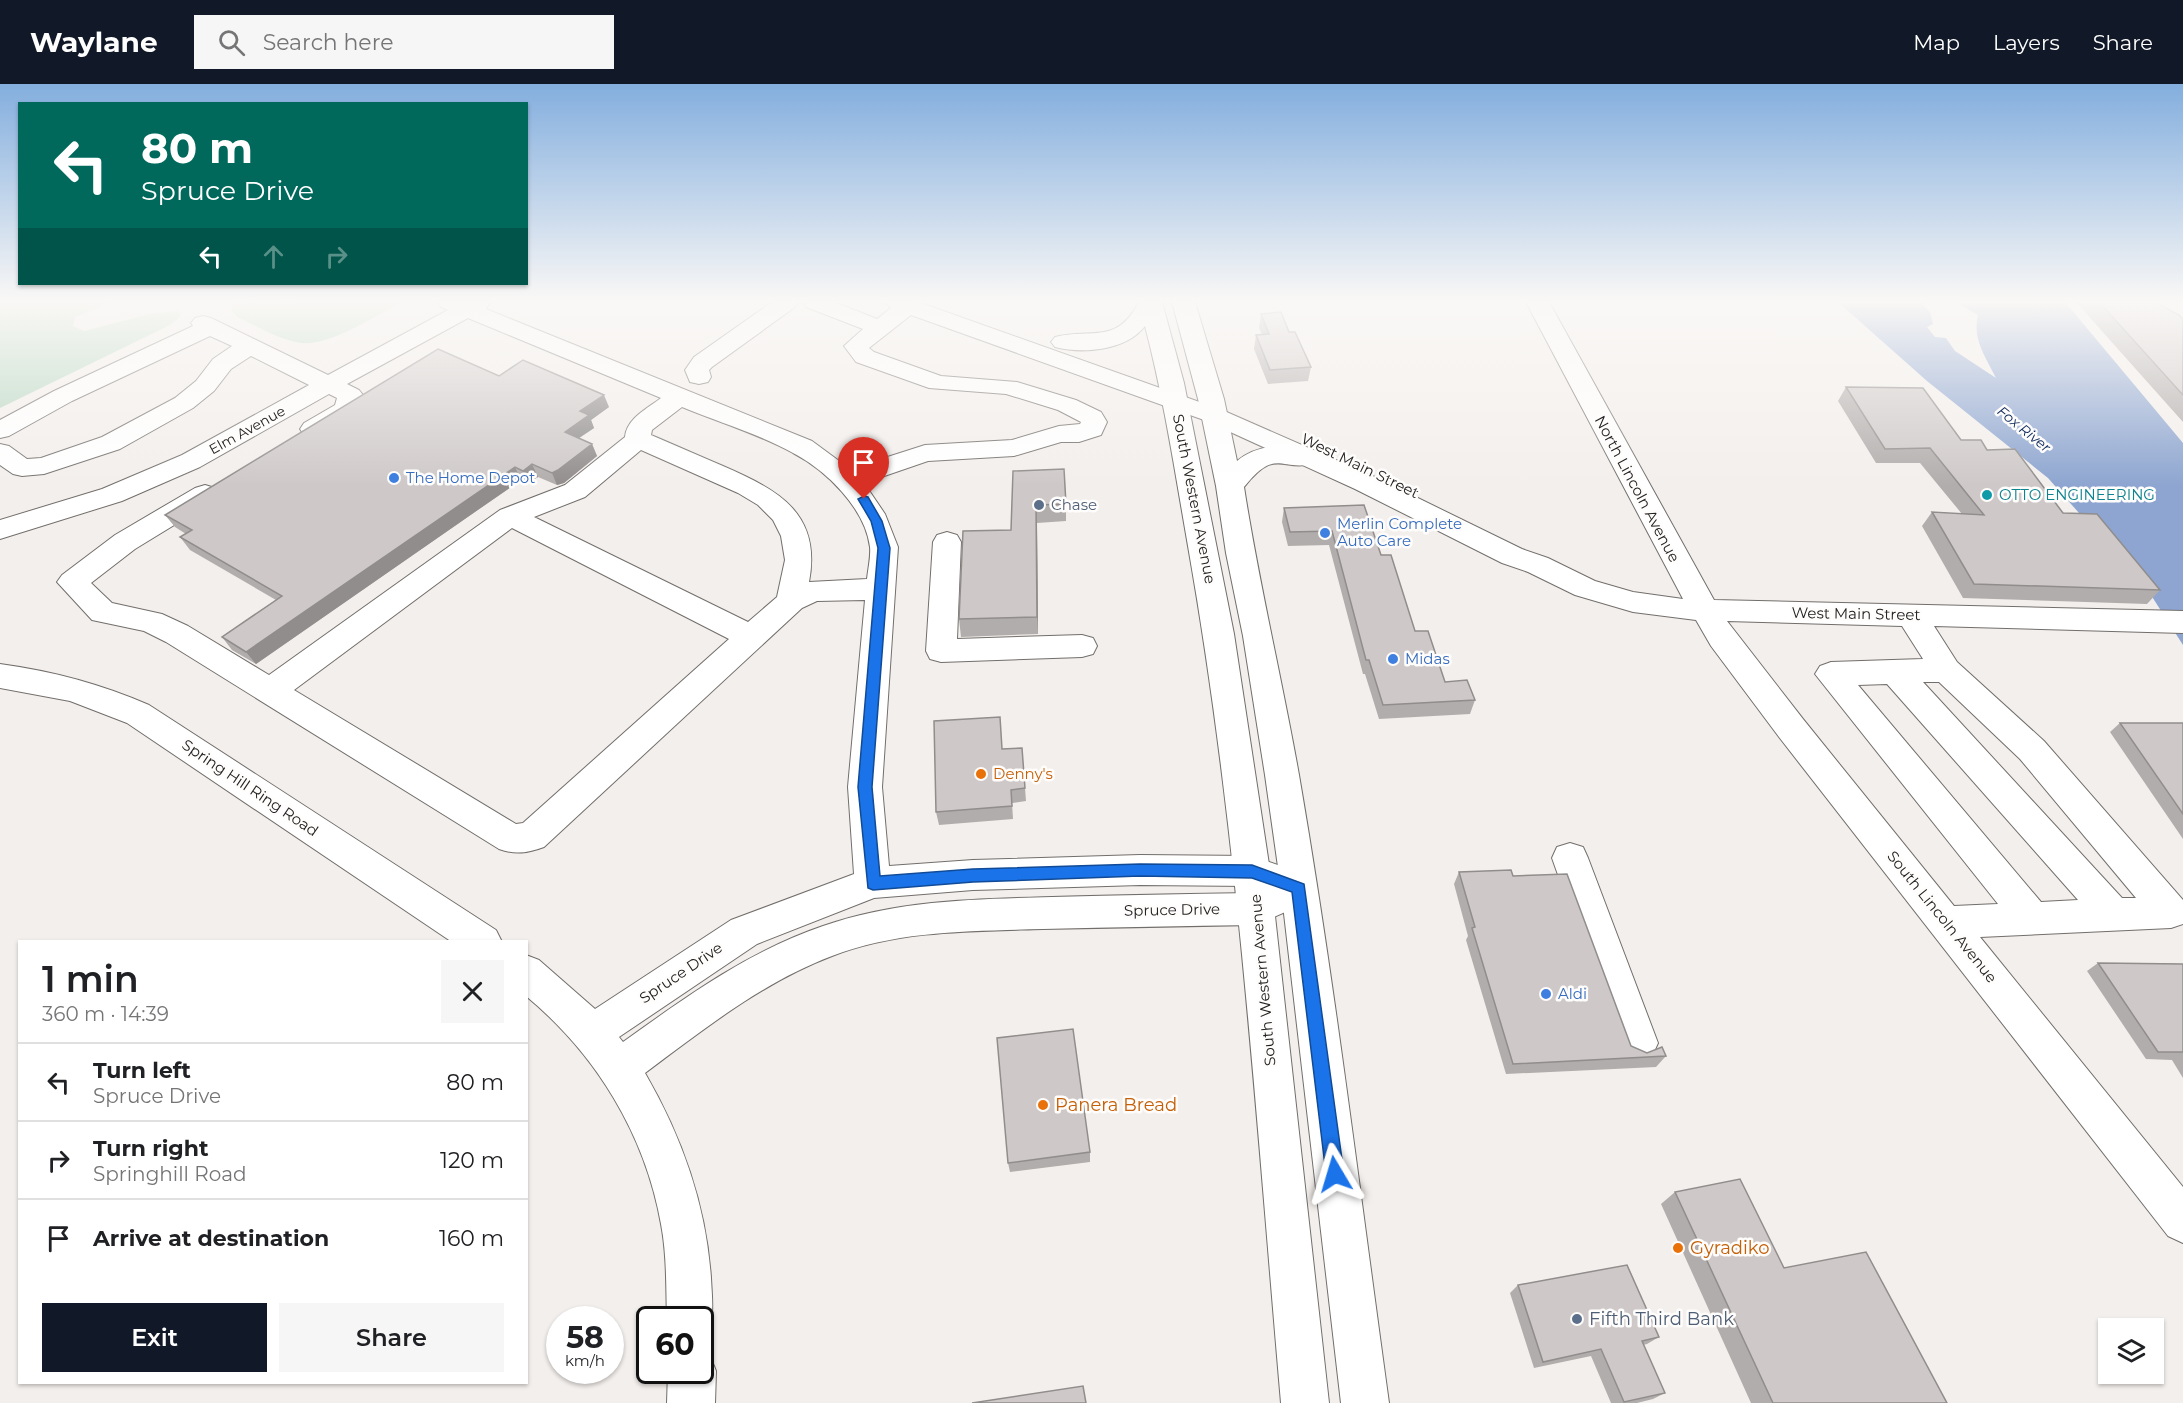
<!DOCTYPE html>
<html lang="en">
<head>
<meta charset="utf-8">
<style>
  :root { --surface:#fff; --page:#f6f6f6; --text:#202124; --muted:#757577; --line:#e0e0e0; --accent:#111827 }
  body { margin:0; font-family:Montserrat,sans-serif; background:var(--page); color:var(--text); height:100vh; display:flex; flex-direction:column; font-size:22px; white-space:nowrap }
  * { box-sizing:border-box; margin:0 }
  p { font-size:20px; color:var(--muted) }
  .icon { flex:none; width:33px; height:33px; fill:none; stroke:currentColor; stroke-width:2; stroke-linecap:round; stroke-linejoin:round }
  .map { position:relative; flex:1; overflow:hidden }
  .drawer { position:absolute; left:18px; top:856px; width:510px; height:444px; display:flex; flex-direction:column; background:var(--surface); border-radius:0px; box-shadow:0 2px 4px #0004 }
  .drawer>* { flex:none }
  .banner { position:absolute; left:18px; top:18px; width:510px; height:183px; border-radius:0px; box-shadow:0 2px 4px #0004; background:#00695c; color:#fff; overflow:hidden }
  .controls { position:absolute; left:2098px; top:1234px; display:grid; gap:12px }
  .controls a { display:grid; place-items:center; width:66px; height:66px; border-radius:0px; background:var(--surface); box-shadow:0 2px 4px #0004; font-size:30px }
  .speed { position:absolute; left:546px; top:1222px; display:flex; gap:12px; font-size:30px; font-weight:700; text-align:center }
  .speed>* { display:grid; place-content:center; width:78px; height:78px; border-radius:50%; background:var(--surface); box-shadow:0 2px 4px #0004; line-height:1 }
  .speed small { font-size:15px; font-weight:400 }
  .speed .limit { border:3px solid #111; border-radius:9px; background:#fff; color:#111 }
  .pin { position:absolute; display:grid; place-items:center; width:51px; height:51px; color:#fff; margin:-62px -26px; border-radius:50% 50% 50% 0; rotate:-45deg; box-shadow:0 0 6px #0007 }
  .pin .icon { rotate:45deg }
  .me { position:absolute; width:66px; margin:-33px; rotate:353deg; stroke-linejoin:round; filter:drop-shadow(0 0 4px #0008) }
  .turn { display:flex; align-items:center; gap:21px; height:126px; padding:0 24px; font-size:27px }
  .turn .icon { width:78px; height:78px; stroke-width:2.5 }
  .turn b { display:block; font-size:42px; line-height:51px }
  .lanes { display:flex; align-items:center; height:57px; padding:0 24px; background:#0003; justify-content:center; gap:30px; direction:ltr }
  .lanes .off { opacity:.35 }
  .round { display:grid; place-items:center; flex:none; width:63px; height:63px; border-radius:0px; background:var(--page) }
  .overview { display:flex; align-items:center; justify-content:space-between; height:102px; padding:0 24px }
  h1 { font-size:36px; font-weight:600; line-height:45px }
  .cta { display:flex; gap:12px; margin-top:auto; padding:12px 24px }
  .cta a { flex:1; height:69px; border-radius:0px; background:var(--accent); color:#fff; font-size:24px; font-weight:600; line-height:69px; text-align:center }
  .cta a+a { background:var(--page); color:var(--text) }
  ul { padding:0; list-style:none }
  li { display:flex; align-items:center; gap:18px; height:78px; padding:0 24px; border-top:2px solid var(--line) }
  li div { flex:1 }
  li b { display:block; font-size:22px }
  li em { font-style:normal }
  header { display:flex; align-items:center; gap:36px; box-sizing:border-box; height:84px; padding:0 30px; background:var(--accent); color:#fff }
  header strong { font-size:28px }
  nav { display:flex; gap:33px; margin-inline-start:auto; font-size:21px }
  .search { width:420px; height:54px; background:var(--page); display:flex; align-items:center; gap:15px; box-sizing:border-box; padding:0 21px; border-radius:0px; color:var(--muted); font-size:22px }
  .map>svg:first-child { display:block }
  .green { fill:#b7d7c1 }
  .water { fill:#8da5d0 }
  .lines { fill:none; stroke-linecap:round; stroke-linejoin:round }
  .minor-casing { stroke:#726e6b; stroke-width:2 }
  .major-casing { stroke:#726e6b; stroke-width:2 }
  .minor { fill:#fff; fill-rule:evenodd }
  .major { fill:#fff; fill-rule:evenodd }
  .wall { fill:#b1adac }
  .shaded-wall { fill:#908d8c }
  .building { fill:#cec9c8; stroke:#908d8c; stroke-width:1.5 }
  .route { fill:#1a73e8; stroke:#114b97; stroke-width:1.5 }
  .shop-dot { fill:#3f7fe0; stroke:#fefdfc; stroke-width:2 }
  .culture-dot { fill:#0f9aa8; stroke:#fefdfc; stroke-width:2 }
  .service-dot { fill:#5c6f8a; stroke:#fefdfc; stroke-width:2 }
  .food-dot { fill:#e8710a; stroke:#fefdfc; stroke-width:2 }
  .labels { text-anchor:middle; stroke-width:5; stroke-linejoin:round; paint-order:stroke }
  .far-water-label { font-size:14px; font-style:italic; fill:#0a265a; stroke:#fefdfc }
  .far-street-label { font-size:14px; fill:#232121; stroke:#fefdfc }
  .street-label { font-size:15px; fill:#232121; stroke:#fefdfc }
  .shop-label { font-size:15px; fill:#366cbe; stroke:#fefdfc; text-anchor:start }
  .culture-label { font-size:15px; fill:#0d838f; stroke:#fefdfc; text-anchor:start }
  .service-label { font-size:15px; fill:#4e5e75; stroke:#fefdfc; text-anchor:start }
  .food-label { font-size:15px; fill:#c56008; stroke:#fefdfc; text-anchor:start }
  .near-food-label { font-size:18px; fill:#c56008; stroke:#fefdfc; text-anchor:start }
  .near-service-label { font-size:18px; fill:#4e5e75; stroke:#fefdfc; text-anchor:start }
</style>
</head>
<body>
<header>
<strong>Waylane</strong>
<div class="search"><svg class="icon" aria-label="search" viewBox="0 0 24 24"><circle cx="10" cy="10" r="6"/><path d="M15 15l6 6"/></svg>Search here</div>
<nav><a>Map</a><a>Layers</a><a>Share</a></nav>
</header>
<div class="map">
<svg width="2183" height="1319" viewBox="0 0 2183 1319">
  <rect width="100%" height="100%" fill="#f3efec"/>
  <path class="green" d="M 0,218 L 111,218 L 75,233 L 73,242 L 84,247 L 149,230 L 178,227 L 181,232 L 170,241 L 0,324 Z
    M 233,218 L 268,220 L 296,218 L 403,218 C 376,231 331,262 301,259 C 279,256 257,242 237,233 L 232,227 Z"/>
  <path class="water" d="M 1838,218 L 1921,219 L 1930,228 L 1933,240 L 1927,243 L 1935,253 L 1946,254 L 1955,267 L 1996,294 C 1986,273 1972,256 1978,231 L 1960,221 L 1962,218 L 2065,218 L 2183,359 L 2183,561 L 2149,508 L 2048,394 L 1927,297 Z"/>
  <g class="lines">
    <g class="minor-casing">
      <path id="minor" d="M 438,218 L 490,218 L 486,225 L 812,357 L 850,385 L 925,361 L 1012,356 L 1059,342 L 1080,340 L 1081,338 L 1058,326 L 1006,310 L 929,304 L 856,278 L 844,262 L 863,245 L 806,223 L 802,218 L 834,218 L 877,235 L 891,224 L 885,218 L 918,218 L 1222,326 L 1375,393 L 1522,465 L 1548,474 L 1595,497 L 1633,508 L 1683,515 L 1526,218 L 1549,218 L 1714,516 L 2183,527 L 2183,549 L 1934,542 L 1957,578 L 2044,657 L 2183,816 L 2183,840 L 2171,844 L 1980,853 L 2183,1103 L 2183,1159 L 2168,1152 L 1779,653 L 1711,562 L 1696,536 L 1633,528 L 1575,511 L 1528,488 L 1502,479 L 1355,405 L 1204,336 L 911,231 L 869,264 L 874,268 L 941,292 L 1017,298 L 1076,316 L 1101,328 L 1107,338 L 1101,351 L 1079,358 L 1061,358 L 1014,372 L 928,377 L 864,399 L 885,430 L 898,463 L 882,703 L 889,782 L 973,776 L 1140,771 L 1252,772 L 1312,793 L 1317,804 L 1312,815 L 1299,819 L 1295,818 L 1292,825 L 1256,841 C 1185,842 1114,843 1043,845 C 973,847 899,846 832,872 C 763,898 704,945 645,989 C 682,1053 706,1120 711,1194 C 712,1216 715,1232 706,1252 L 700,1255 L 700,1236 L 667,1236 C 666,1204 667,1171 661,1140 C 645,1050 596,970 526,912 L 526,871 L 539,876 L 595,925 L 731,836 L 854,790 L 848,703 L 865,516 L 817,517 L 802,524 L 544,763 C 528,769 515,771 499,765 L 166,558 L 144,547 L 92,536 L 57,498 L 62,491 L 115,451 L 195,404 L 205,401 L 215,404 L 219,410 L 215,416 L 135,465 L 91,499 L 112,519 L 162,530 L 188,542 L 269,591 L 500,426 L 565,401 L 625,353 C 627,334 647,325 661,314 L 468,234 L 347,300 L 359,306 L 363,311 L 356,330 C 340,340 323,355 304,351 L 300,345 L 304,339 L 335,321 L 337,314 L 329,310 L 200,383 L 122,417 L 0,455 L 0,436 L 102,405 L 182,371 L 309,301 L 251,272 L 231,285 L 214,307 L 193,324 L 120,365 L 44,390 L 22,392 L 13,390 L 0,381 L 0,360 L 9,362 L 27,375 L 41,374 L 102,353 L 175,314 L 196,297 L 213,275 L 232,262 L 210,252 L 72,317 L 9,352 L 0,354 L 0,336 L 54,307 L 193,242 L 191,239 L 195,234 L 203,232 L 211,234 L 328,291 L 448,226 L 441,223 ZM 682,323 C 718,338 759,350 793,369 C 826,386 865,424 870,463 C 871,473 868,485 867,495 L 809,498 C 822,429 778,406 723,382 C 699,372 675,361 651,351 L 652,346 ZM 641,366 L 738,409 L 758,421 L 773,436 L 781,452 L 785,476 L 777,513 L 748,538 L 534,433 L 585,413 ZM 512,444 L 729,555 L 523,739 L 516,740 L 294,606 ZM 1727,537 L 1902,542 L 1923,575 L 1831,578 L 1820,582 L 1815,590 L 1998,820 L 1954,822 L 1803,635 ZM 1923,598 L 1939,598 L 2020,675 L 2136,814 L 2122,814 ZM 1887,600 L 2078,816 L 2041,818 L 1858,601 ZM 1140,801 L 1251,802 L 1261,806 L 1253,809 C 1186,810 1119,811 1052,813 C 975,815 897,816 823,842 C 749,867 686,913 623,958 L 619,953 L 757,860 L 874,814 L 973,806 Z
        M 772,218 L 799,218 L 795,223 L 712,283 L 709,286 L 711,293 L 708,298 L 699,300 L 690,298 L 685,286 L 694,273 Z
        M 947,448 L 957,451 L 961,458 L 957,555 L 1082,551 L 1093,554 L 1097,562 L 1093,570 L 1082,573 L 941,578 L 930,575 L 926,567 L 933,458 L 937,451 Z
        M 0,580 C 52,587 101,600 149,621 L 496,846 L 502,858 L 452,858 L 127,639 L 70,617 L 0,604 Z
        M 1570,759 L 1583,763 L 1588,774 L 1658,959 L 1652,972 L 1638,978 L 1624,972 L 1618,959 L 1552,774 L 1557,763 Z
        M 700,1267 L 709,1270 L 716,1287 L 715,1319 L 667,1319 L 668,1287 L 700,1287 Z"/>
    </g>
    <g class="major-casing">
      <path id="major" d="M 1139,218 L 1162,218 L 1184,299 L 1234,550 L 1270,787 L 1329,1319 L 1281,1319 C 1256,1033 1238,745 1188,462 C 1175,388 1164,315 1145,242 C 1126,267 1082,270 1055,263 L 1051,258 L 1055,253 C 1092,244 1117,261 1139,218 Z
        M 1172,218 L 1195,218 L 1224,315 L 1237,377 C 1260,358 1290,360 1317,367 L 1321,373 L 1317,379 C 1279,389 1277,362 1244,403 C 1259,500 1282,595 1299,691 C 1335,900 1360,1110 1389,1319 L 1341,1319 L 1281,804 L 1265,691 L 1243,552 L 1226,469 L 1216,402 L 1198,315 Z"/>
    </g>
    <use href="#minor" class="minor"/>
    <use href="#major" class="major"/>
  </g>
  <path class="wall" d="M 2076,218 L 2155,218 L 2183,235 L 2183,338 Z
    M 1261,230 L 1289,248 L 1311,283 L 1308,297 L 1268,300 L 1254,265 L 1256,251 L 1262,250 L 1259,244 Z
    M 499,292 L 609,323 L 591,336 L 594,344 L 579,354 L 592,360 L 597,372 L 564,399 L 557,401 L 538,393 L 528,399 L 521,396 L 256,580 L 232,566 L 222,553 L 276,516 L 190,466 L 180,453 L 186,450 L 175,443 L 165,431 Z
    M 1846,303 L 1961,356 L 1987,366 L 2063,429 L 2160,506 L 2147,520 L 1963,514 L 1922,442 L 1932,428 L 1962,430 L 1920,379 L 1876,379 L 1838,317 Z
    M 1013,387 L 1066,420 L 1066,437 L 1037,439 L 1038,550 L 961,553 L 959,535 L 1011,446 Z
    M 1284,424 L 1381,471 L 1415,547 L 1445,598 L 1475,616 L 1470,630 L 1379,635 L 1365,590 L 1363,590 L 1329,461 L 1288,462 L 1282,438 Z
    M 2120,639 L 2183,639 L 2183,755 L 2110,648 Z
    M 1022,664 L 1026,717 L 1012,719 L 1013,735 L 939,741 L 936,728 L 1002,665 Z
    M 1459,788 L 1513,792 L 1631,962 L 1647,969 L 1666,972 L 1656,983 L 1506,990 L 1466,856 L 1468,852 L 1454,800 Z
    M 2098,879 L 2183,880 L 2183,994 L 2172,976 L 2146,975 L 2087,887 Z
    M 1090,1068 L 1090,1078 L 1010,1088 L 1008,1079 Z
    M 1675,1108 L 1784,1184 L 1947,1319 L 1751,1319 L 1661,1120 Z
    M 1518,1201 L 1659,1253 L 1647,1260 L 1643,1261 L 1665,1309 L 1653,1315 L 1637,1319 L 1611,1319 L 1591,1272 L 1534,1284 L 1510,1209 Z"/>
  <path class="shaded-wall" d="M 604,311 L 609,323 L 591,336 L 594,344 L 570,360 L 565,348 L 580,327 Z
    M 592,360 L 597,372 L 564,399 L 557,401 L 552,389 Z
    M 532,380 L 538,393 L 528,399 L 523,387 Z
    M 515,383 L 521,396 L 256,580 L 246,568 Z
    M 1036,421 L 1037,439 L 1038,550 L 1037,533 Z"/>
  <path class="building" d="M 2099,218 L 2155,218 L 2179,231 L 2183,235 L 2183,311 Z
    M 1281,228 L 1289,248 L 1295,248 L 1311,283 L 1270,286 L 1256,251 L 1269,250 L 1261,230 Z
    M 438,265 L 499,292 L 523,276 L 604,311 L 580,327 L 589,331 L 565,348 L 592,360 L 558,386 L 552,389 L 532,380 L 523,387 L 515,383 L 246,568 L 222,553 L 282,512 L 180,453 L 192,446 L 165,431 Z
    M 1846,303 L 1923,304 L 1961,356 L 1981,356 L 1987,366 L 2015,365 L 2063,429 L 2097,430 L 2160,506 L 1974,500 L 1932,428 L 1984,431 L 1930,364 L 1885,365 Z
    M 1064,385 L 1066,420 L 1036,421 L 1037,533 L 959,535 L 963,447 L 1011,446 L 1013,387 Z
    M 1364,421 L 1381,471 L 1391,471 L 1415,547 L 1428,547 L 1445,598 L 1467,596 L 1475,616 L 1383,621 L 1369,576 L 1366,576 L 1332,447 L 1290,448 L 1284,424 Z
    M 1000,633 L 1002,665 L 1022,664 L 1025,704 L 1011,706 L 1012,722 L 936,728 L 934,637 Z
    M 2120,639 L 2183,639 L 2183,730 Z
    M 1511,786 L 1513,792 L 1567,790 L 1631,962 L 1647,969 L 1662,963 L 1666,972 L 1513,980 L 1472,844 L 1475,843 L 1459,788 Z
    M 2098,879 L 2183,880 L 2183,968 L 2158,968 Z
    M 1073,945 L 1090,1068 L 1008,1079 L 997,954 Z
    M 1740,1095 L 1784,1184 L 1866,1168 L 1947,1319 L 1773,1319 L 1675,1108 Z
    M 1627,1181 L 1659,1253 L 1642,1257 L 1665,1309 L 1624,1318 L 1601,1265 L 1543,1278 L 1518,1201 Z
    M 1083,1302 L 1086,1319 L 972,1319 Z"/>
  <linearGradient id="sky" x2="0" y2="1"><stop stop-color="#83aede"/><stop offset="0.54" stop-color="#faf8f6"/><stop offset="1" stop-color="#faf8f6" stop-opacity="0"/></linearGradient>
  <rect width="2183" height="402" fill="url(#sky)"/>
  <path class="route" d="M 864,412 L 868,413 L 882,437 L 890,464 L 872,703 L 880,792 L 973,785 L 1140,780 L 1252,781 L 1304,800 L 1344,1090 L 1341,1096 L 1335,1099 L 1329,1096 L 1326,1090 L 1292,808 L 1252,794 L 1140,792 L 973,798 L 873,806 L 868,804 L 858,703 L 878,464 L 871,437 L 858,415 Z"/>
  <g class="shop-dot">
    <circle cx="394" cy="394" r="6"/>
    <circle cx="1325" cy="449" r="6"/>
    <circle cx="1393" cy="575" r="6"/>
    <circle cx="1546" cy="910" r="6"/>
  </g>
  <circle class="culture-dot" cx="1987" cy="411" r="6"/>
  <g class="service-dot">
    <circle cx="1039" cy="421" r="6"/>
    <circle cx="1577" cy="1235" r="6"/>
  </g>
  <g class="food-dot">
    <circle cx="981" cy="690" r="6"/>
    <circle cx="1043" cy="1021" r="6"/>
    <circle cx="1678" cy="1164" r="6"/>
  </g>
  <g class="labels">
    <g class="far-water-label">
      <text transform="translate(2024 345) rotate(39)" y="5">Fox River</text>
    </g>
    <g class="far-street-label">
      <text transform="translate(247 346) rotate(-29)" y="5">Elm Avenue</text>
    </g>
    <g class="street-label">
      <text transform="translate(1360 382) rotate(26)" y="5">West Main Street</text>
      <text transform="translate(1637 405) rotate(62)" y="5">North Lincoln Avenue</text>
      <text transform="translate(1194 415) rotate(79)" y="5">South Western Avenue</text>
      <text transform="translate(1856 530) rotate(1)" y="5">West Main Street</text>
      <text transform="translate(250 704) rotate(34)" y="5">Spring Hill Ring Road</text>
      <text transform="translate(1172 826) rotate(-1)" y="5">Spruce Drive</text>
      <text transform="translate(1942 833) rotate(51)" y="5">South Lincoln Avenue</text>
      <text transform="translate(681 889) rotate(-34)" y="5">Spruce Drive</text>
      <text transform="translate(1263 896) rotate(-95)" y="5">South Western Avenue</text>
    </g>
    <g class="shop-label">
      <text x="406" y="399">The Home Depot</text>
      <text x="1337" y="445">Merlin Complete<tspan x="1337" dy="17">Auto Care</tspan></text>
      <text x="1405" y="580">Midas</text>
      <text x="1558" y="915">Aldi</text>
    </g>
    <g class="culture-label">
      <text x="1999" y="416">OTTO ENGINEERING</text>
    </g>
    <g class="service-label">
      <text x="1051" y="426">Chase</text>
    </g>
    <g class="food-label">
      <text x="993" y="695">Denny's</text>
    </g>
    <g class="near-food-label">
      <text x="1055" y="1027">Panera Bread</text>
      <text x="1690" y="1170">Gyradiko</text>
    </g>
    <g class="near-service-label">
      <text x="1589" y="1241">Fifth Third Bank</text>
    </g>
  </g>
</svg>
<div class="controls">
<a><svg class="icon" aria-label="layers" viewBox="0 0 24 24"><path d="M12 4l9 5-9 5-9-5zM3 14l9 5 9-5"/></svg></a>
</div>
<div class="speed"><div>58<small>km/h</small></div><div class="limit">60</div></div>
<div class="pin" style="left:864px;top:415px;background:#d93025"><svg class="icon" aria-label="arrive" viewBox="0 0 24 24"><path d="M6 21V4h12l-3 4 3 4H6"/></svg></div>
<svg class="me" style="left:1335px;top:1090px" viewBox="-20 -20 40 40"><path d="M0-17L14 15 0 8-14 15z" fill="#1a73e8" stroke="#fff" stroke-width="4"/></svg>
<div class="banner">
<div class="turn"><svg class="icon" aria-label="left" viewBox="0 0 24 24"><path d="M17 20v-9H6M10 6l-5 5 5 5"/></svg><div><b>80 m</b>Spruce Drive</div></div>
<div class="lanes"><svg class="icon" aria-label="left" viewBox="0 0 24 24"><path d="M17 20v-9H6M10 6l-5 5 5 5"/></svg><svg class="icon off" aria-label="ahead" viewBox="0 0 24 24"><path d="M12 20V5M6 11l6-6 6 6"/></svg><svg class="icon off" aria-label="right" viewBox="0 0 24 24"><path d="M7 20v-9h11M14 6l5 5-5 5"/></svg></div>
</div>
<section class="drawer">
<div class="overview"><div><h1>1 min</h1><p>360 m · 14:39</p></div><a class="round"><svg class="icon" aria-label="close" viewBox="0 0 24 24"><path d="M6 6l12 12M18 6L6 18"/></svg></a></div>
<ul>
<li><svg class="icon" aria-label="left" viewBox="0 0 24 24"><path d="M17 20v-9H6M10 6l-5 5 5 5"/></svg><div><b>Turn left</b><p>Spruce Drive</p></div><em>80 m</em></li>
<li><svg class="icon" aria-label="right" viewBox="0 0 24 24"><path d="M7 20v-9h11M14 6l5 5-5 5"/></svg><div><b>Turn right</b><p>Springhill Road</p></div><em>120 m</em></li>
<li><svg class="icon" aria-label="arrive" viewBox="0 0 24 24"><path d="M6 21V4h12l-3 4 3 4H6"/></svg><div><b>Arrive at destination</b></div><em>160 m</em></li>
</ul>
<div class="cta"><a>Exit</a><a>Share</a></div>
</section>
</div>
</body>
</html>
